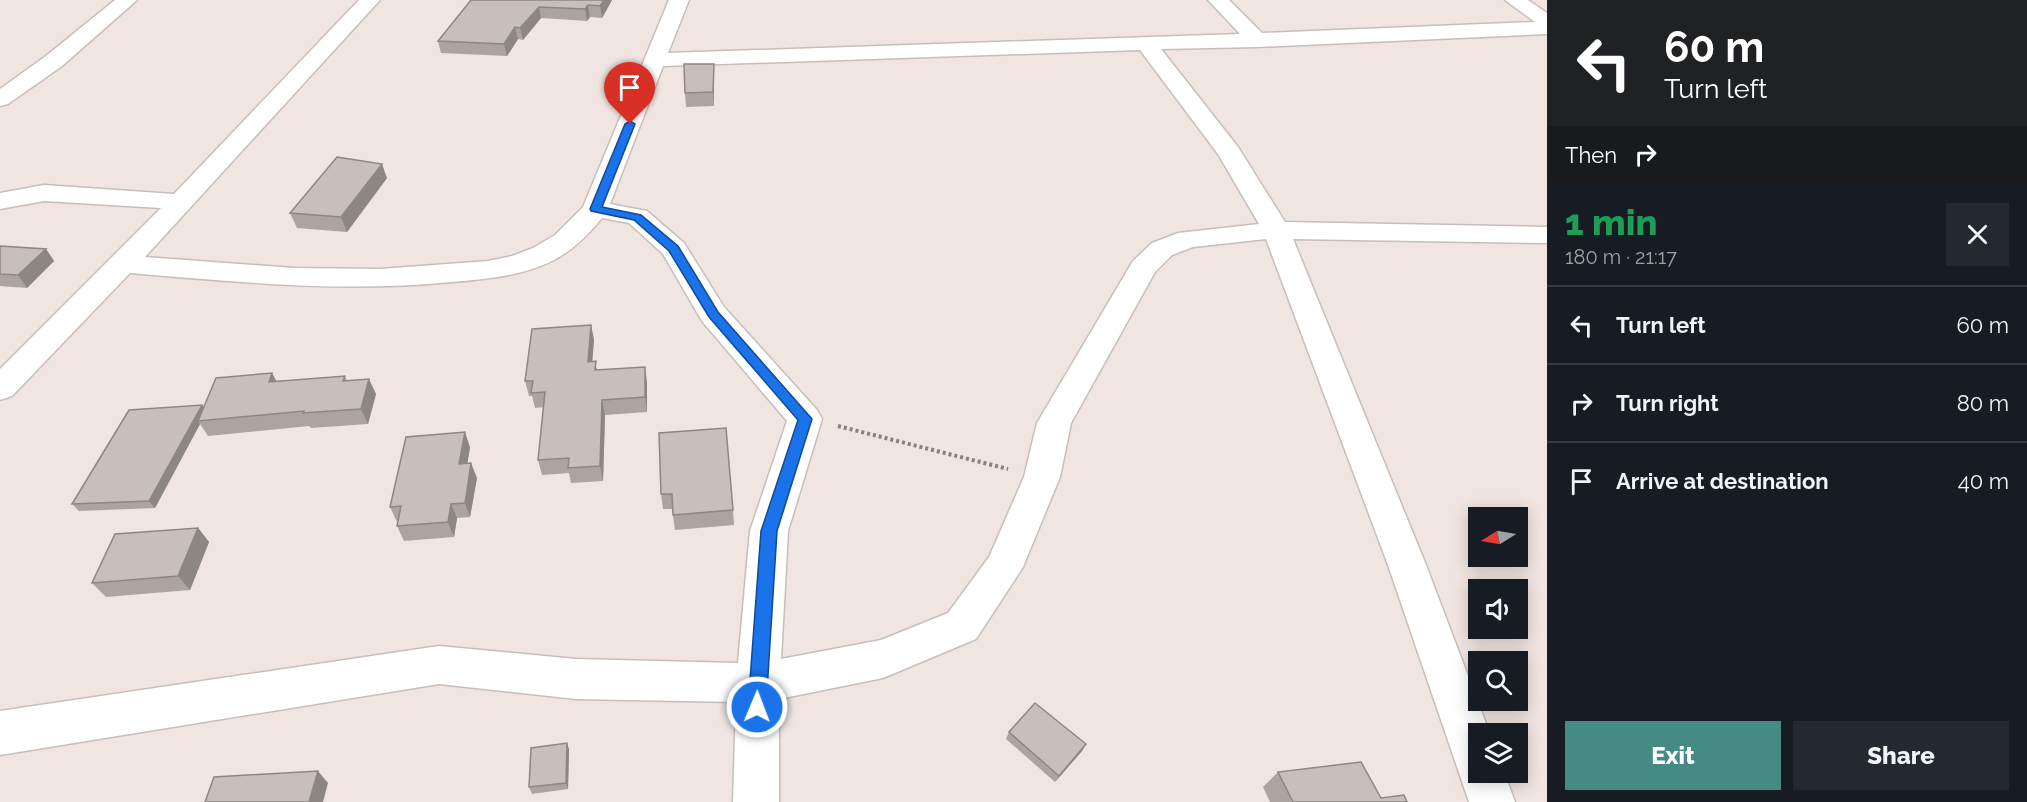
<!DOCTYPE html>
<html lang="en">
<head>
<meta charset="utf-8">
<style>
  :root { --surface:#171b24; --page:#242831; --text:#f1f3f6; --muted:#9ea1a6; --line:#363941; --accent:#458b84 }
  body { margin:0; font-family:Raleway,sans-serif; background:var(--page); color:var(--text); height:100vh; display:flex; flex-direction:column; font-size:22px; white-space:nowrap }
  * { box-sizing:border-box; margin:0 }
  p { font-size:20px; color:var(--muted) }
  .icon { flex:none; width:33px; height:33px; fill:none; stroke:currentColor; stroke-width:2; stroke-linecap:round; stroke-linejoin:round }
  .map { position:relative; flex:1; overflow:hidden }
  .sheet { display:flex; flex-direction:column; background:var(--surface); width:480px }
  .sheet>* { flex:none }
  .banner { background:#202124; color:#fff; overflow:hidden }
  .needle { width:39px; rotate:259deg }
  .tools { position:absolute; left:1468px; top:507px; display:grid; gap:12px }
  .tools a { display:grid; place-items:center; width:60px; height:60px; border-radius:0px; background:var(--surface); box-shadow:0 3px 15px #0003; font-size:30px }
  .pin { position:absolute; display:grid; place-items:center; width:51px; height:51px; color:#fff; margin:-62px -26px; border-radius:50% 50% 50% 0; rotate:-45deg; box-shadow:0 0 6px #0007 }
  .pin .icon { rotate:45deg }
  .me { position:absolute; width:66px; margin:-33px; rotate:1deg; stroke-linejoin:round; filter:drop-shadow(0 0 4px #0008) }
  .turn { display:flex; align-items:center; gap:21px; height:126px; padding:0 18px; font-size:27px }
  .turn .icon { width:78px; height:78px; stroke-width:2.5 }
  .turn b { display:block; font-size:42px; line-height:51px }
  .then { display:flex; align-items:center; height:57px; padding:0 18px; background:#0003; gap:12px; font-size:22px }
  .round { display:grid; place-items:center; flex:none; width:63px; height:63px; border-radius:0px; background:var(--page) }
  .head { display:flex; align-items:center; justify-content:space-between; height:102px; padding:0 18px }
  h1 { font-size:36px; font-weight:800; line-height:45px; color:#1e9e55 }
  .action { display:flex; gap:12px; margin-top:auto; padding:12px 18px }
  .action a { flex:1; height:69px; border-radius:0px; background:var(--accent); color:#fff; font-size:24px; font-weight:800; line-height:69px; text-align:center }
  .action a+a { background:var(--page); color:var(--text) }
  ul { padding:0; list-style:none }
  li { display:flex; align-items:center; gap:18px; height:78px; padding:0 18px; border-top:2px solid var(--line) }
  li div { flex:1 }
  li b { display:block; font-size:22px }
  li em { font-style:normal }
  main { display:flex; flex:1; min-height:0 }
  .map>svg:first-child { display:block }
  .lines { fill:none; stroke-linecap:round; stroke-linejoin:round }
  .minor-casing { stroke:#c8beb9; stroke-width:3 }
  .path { stroke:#87807c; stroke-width:4; stroke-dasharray:3 3; stroke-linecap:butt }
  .minor { fill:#fff; fill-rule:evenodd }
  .wall { fill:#ada4a0 }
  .shaded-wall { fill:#8d8682 }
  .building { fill:#c9bfba; stroke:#8d8682; stroke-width:1.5 }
  .route { fill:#1a73e8; stroke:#114b97; stroke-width:1.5 }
</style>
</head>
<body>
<main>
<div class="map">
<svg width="1547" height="802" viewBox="0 0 1547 802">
  <rect width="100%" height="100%" fill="#f0e5e0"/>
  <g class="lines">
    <g class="minor-casing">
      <path id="minor" d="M 115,0 L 137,0 L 62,66 L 8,104 L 0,106 L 0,89 L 46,56 Z
        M 359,0 L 380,0 L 145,257 L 294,268 L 380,269 L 488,261 L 512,256 L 533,248 L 555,235 L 583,207 L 669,0 L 689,0 L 668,53 L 1240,34 L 1208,0 L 1229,0 L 1262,33 L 1535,22 L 1505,0 L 1528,0 L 1547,13 L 1547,34 L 1258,47 L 1161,49 L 1238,147 L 1285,222 L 1547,227 L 1547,243 L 1293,239 L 1426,565 L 1490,734 L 1479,734 L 1479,772 L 1504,772 L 1515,802 L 1469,802 L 1388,565 L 1266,239 L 1193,247 L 1172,255 L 1155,272 L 1071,423 L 1060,477 L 1023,567 L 976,639 L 883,678 L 779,699 L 779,802 L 733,802 L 736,702 L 576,699 L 439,684 L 0,755 L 0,711 L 439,646 L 576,659 L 738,663 L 750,531 L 787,421 L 702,321 L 663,254 L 629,223 L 602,218 C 588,235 573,250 554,260 C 523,276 486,279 452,282 C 345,293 237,282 130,273 L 12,396 L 0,400 L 0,369 L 161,208 L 44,201 L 0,209 L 0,193 L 44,185 L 174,194 ZM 1140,50 L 1218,154 L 1259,224 L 1178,233 L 1152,243 L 1133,261 L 1037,423 L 1024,477 L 989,557 L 948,613 L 881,640 L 781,659 L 788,531 L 822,419 L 817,410 L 724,307 L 684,243 L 647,211 L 610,204 L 663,66 Z"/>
    </g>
    <path class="path" d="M 838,426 L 1008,469"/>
    <use href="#minor" class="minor"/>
  </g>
  <path class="wall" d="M 471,0 L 612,0 L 602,18 L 590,17 L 587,21 L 541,18 L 523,40 L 518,39 L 507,56 L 441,53 L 438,41 Z
    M 714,77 L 714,106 L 686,107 L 685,93 Z
    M 387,178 L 347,232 L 297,228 L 290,213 Z
    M 0,246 L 46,249 L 54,261 L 27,288 L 0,286 Z
    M 591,325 L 594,340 L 592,361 L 598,370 L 647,382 L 647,412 L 605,415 L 603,481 L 571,483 L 569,473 L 542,475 L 538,460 L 544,407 L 535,408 L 532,396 L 529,396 L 525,381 Z
    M 272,373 L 276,381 L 345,376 L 347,381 L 376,394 L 368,424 L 311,428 L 309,426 L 208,436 L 200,424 L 155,508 L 79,511 L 72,504 L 202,405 L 204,408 Z
    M 659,433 L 733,510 L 734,525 L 675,530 L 672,509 L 663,509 L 661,494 Z
    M 470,447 L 467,463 L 477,478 L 470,517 L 457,518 L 454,537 L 404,541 L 397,526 L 397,522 L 390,507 Z
    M 198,528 L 209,542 L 190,590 L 106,597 L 92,583 Z
    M 1009,732 L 1082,751 L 1055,782 L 1006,739 Z
    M 569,749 L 568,789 L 532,794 L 529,787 Z
    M 1278,772 L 1381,798 L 1407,802 L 1270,802 L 1263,787 Z"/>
  <path class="shaded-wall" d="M 604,0 L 612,0 L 602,18 L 600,6 Z
    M 588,5 L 590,17 L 587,21 L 585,9 Z
    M 539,7 L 541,18 L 523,40 L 520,28 Z
    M 515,27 L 518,39 L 507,56 L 504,44 Z
    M 714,64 L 714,106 L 713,92 Z
    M 382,164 L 387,178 L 347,232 L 341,217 Z
    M 46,249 L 54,261 L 27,288 L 18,275 Z
    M 591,325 L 594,340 L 591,377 L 588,362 Z
    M 645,367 L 647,382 L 647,412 L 645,397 Z
    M 272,373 L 280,388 L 269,382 Z
    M 369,379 L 376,394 L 368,424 L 361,409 Z
    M 602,400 L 605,415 L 603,481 L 600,466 Z
    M 202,405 L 207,412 L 198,421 L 200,424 L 155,508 L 149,501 Z
    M 465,432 L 470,447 L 465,479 L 459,464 Z
    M 471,463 L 477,478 L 470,517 L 465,503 Z
    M 451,504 L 457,518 L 454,537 L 448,522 Z
    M 198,528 L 209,542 L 190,590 L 178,576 Z
    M 567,743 L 569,749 L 568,789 L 566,783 Z
    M 1086,744 L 1082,751 L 1055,782 L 1059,776 Z
    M 318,771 L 328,783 L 323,802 L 309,802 Z"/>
  <path class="building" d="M 471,0 L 604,0 L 600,6 L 588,5 L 585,9 L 539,7 L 520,28 L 515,27 L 504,44 L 438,41 Z
    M 684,64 L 714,64 L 713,92 L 685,93 Z
    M 337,157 L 382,164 L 341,217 L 290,213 Z
    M 0,246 L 46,249 L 18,275 L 0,274 Z
    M 591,325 L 588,362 L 596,361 L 595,370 L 645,367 L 645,397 L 602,400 L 600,466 L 568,468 L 569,458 L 538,460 L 545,392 L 531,393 L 533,381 L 525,381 L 532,329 Z
    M 272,373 L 269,382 L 345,376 L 343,381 L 369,379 L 361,409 L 303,413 L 304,411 L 198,421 L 216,378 Z
    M 202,405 L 149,501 L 72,504 L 129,410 Z
    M 726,428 L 733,510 L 673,515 L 672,494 L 661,494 L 659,433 Z
    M 465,432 L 459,464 L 471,463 L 465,503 L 451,504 L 448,522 L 397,526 L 401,506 L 390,507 L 406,437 Z
    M 198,528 L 178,576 L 92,583 L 115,534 Z
    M 1035,703 L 1086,744 L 1059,776 L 1009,732 Z
    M 567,743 L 566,783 L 529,787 L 531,748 Z
    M 1361,762 L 1381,798 L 1404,795 L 1407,802 L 1293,802 L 1278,772 Z
    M 318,771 L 309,802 L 205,802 L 214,777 Z"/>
  <path class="route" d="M 630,121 L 635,124 L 602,207 L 641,215 L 678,246 L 718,312 L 812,419 L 777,531 L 766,707 L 764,713 L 757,715 L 751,713 L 748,707 L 761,531 L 798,420 L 709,317 L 669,251 L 634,220 L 591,211 L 590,209 L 625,124 Z"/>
</svg>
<div class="tools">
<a><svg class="needle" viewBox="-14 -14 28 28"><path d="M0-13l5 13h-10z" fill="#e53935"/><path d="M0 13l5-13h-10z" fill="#9ea1a6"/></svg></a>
<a><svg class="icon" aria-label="sound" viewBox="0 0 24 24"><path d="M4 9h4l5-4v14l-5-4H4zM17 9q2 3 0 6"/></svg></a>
<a><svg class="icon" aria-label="search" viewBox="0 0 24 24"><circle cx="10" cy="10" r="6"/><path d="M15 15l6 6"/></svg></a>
<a><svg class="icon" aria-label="layers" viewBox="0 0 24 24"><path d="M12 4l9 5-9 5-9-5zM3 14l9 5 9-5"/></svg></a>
</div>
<div class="pin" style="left:630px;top:124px;background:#d93025"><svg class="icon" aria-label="arrive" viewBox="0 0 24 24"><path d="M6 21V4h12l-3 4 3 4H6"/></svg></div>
<svg class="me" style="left:757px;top:707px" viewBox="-20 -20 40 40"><circle r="17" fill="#1a73e8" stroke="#fff" stroke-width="3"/><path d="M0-11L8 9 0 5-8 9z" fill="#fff"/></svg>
</div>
<section class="sheet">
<div class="banner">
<div class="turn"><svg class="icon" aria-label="left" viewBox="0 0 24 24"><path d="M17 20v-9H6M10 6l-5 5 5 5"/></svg><div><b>60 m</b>Turn left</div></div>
<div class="then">Then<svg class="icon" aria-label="right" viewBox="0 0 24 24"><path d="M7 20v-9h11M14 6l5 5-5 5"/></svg></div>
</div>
<div class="head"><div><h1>1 min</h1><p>180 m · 21:17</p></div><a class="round"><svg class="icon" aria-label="close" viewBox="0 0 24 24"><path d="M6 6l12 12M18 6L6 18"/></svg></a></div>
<ul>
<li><svg class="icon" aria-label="left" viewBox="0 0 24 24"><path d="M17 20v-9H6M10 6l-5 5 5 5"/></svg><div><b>Turn left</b></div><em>60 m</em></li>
<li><svg class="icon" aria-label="right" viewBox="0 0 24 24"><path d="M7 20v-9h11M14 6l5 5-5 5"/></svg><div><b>Turn right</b></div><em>80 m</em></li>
<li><svg class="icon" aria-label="arrive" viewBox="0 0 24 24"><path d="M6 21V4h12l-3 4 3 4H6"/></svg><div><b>Arrive at destination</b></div><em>40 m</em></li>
</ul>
<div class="action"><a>Exit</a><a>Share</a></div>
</section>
</main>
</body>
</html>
